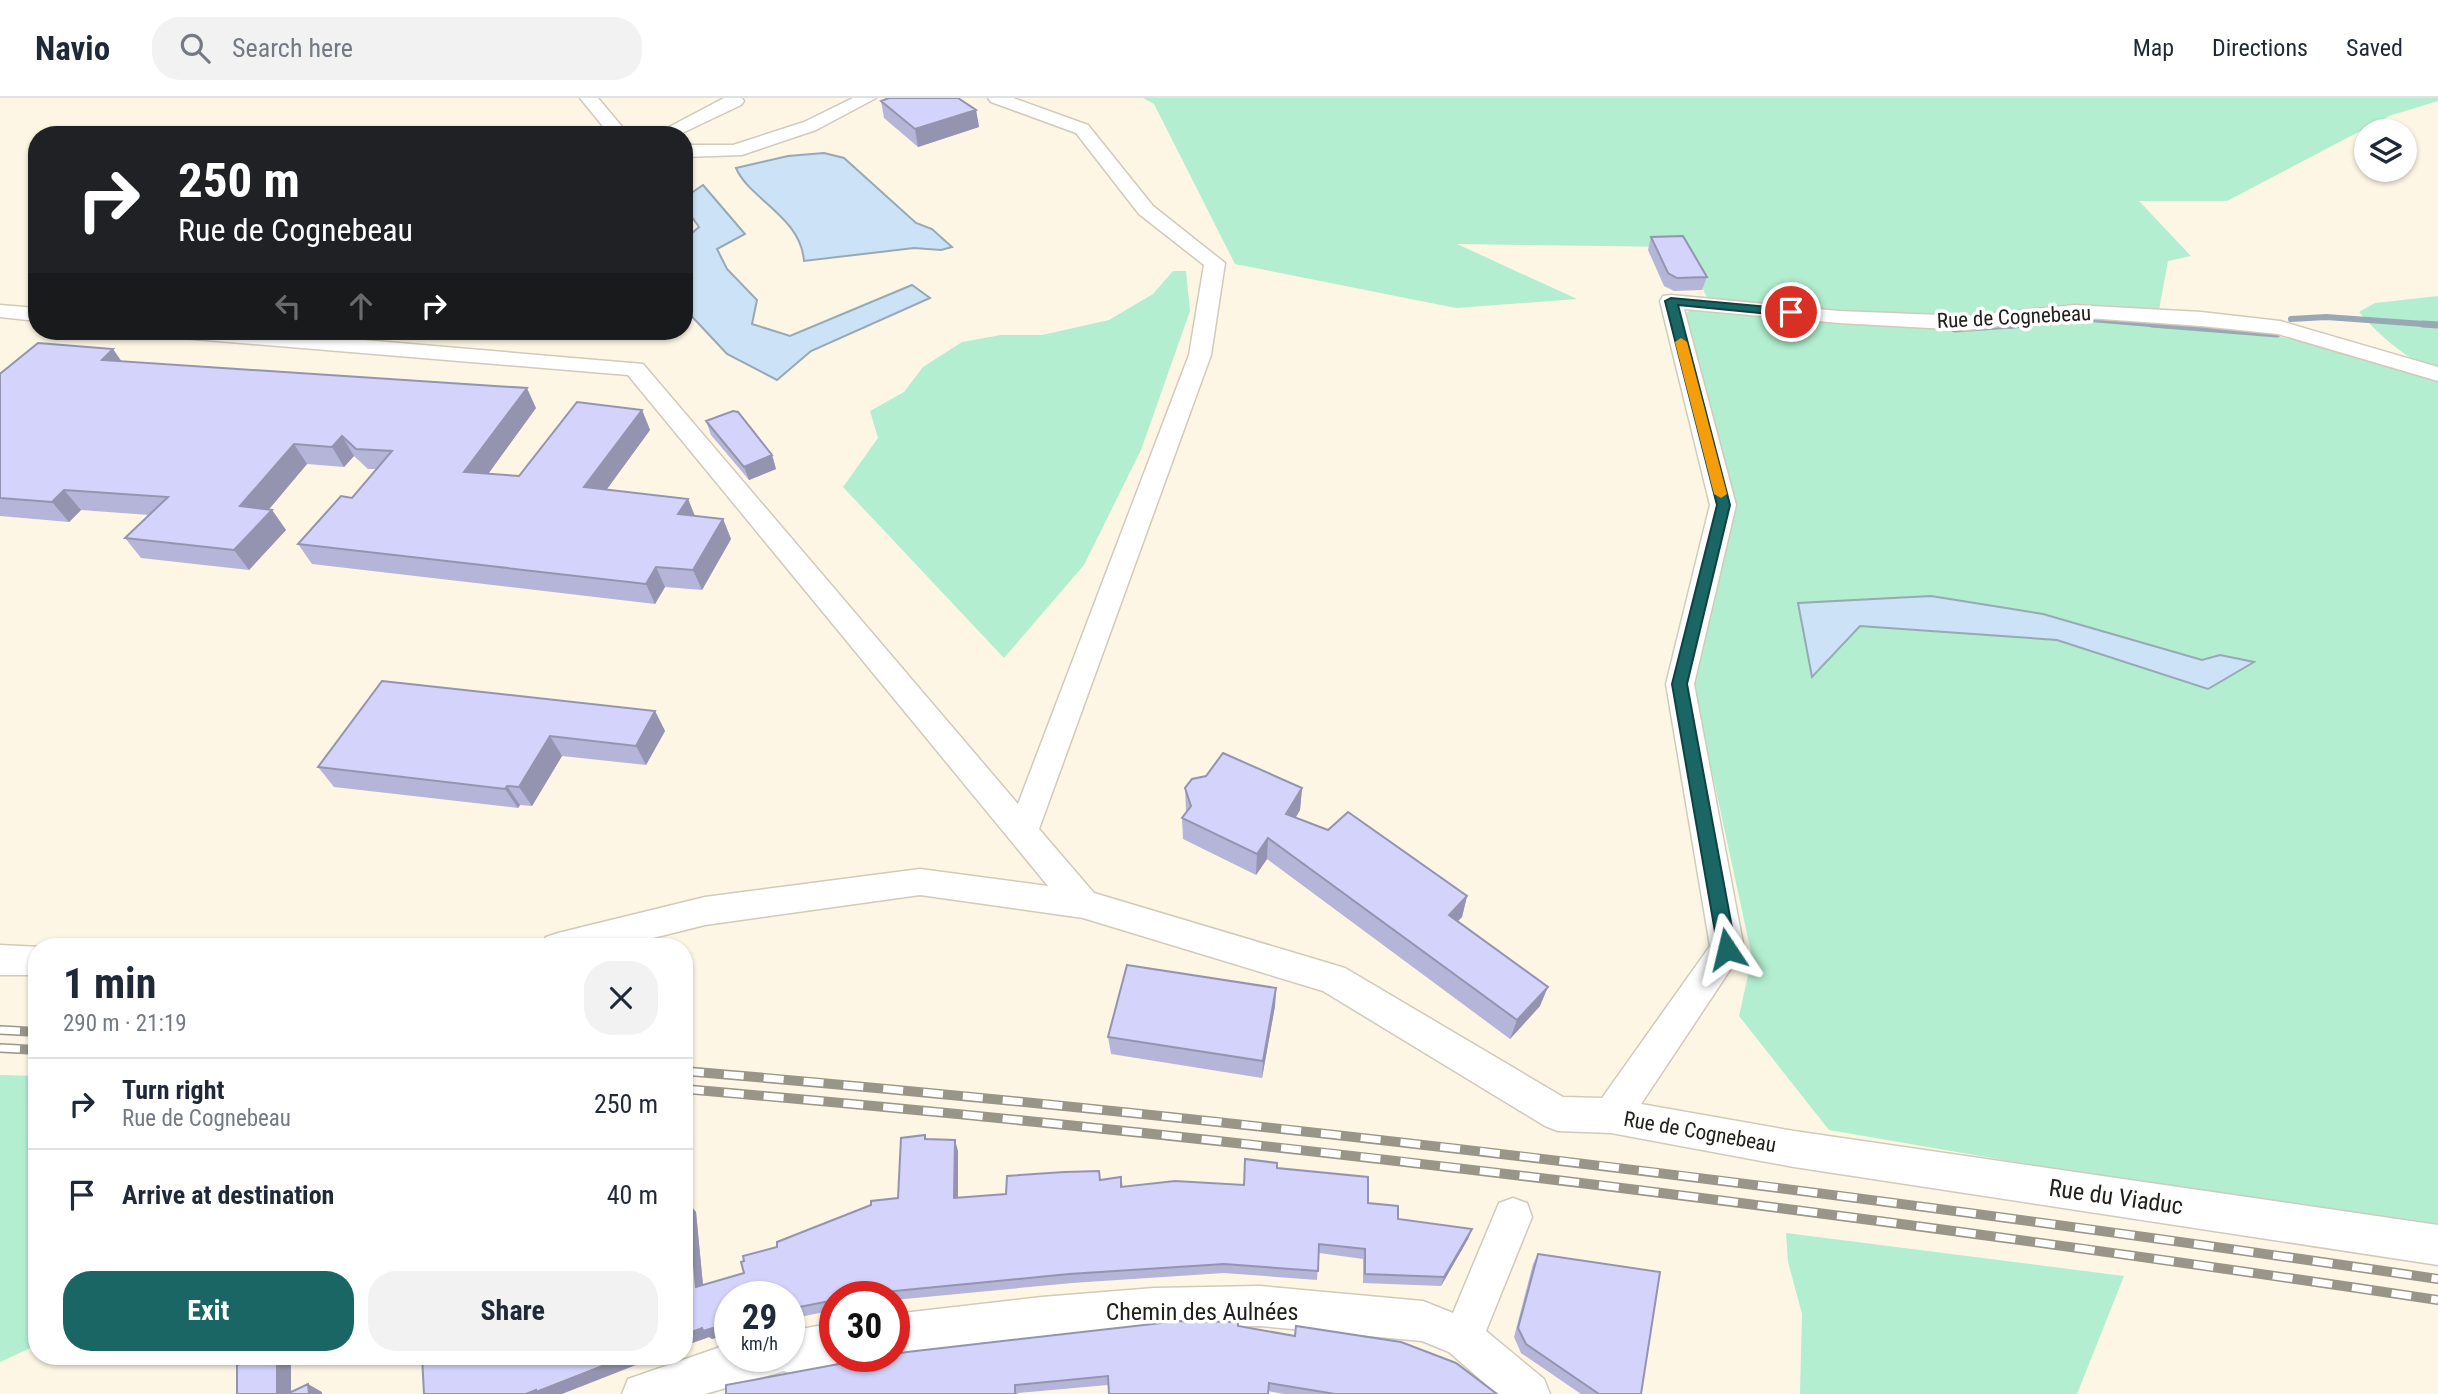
<!DOCTYPE html>
<html lang="en">
<head>
<meta charset="utf-8">
<style>
  :root { --surface:#fff; --page:#f2f2f3; --text:#1f2937; --muted:#747a83; --line:#e0e1e3; --accent:#196665 }
  body { margin:0; font-family:"Roboto Condensed",sans-serif; background:var(--page); color:var(--text); height:100vh; display:flex; flex-direction:column; font-size:26px; white-space:nowrap }
  * { box-sizing:border-box; margin:0 }
  p { font-size:23px; color:var(--muted) }
  .icon { flex:none; width:38px; height:38px; fill:none; stroke:currentColor; stroke-width:2; stroke-linecap:round; stroke-linejoin:round }
  .map { position:relative; flex:1; overflow:hidden }
  .details { position:absolute; left:28px; top:840px; width:665px; height:427px; display:flex; flex-direction:column; background:var(--surface); border-radius:28px; box-shadow:0 2px 5px #0004 }
  .details>* { flex:none }
  .guide { position:absolute; left:28px; top:28px; width:665px; height:214px; border-radius:28px; box-shadow:0 2px 5px #0004; background:#202124; color:#fff; overflow:hidden }
  .fabs { position:absolute; left:2354px; top:21px; display:grid; gap:14px }
  .fabs a { display:grid; place-items:center; width:63px; height:63px; border-radius:50%; background:var(--surface); box-shadow:0 2px 5px #0004; font-size:35px }
  .speed { position:absolute; left:714px; top:1183px; display:flex; gap:14px; font-size:35px; font-weight:700; text-align:center }
  .speed>* { display:grid; place-content:center; width:91px; height:91px; border-radius:50%; background:var(--surface); box-shadow:0 2px 5px #0004; line-height:1 }
  .speed small { font-size:18px; font-weight:400 }
  .speed .limit { border:10px solid #d22; background:#fff; color:#111 }
  .pin { position:absolute; display:grid; place-items:center; width:60px; height:60px; color:#fff; margin:-30px; border:4px solid #fff; border-radius:50%; box-shadow:0 2px 7px #0007 }
  .me { position:absolute; width:77px; margin:-38px; rotate:350deg; stroke-linejoin:round; filter:drop-shadow(0 0 5px #0008) }
  .turn { display:flex; align-items:center; gap:24px; height:147px; padding:0 35px; font-size:32px }
  .turn .icon { width:91px; height:91px; stroke-width:2.5 }
  .turn b { display:block; font-size:49px; line-height:60px }
  .lanes { display:flex; align-items:center; height:66px; padding:0 35px; background:#0003; justify-content:center; gap:35px; direction:ltr }
  .lanes .off { opacity:.35 }
  .round { display:grid; place-items:center; flex:none; width:74px; height:74px; border-radius:28px; background:var(--page) }
  .summary { display:flex; align-items:center; justify-content:space-between; height:119px; padding:0 35px }
  h1 { font-size:42px; font-weight:700; line-height:52px }
  .cta { display:flex; gap:14px; margin-top:auto; padding:14px 35px }
  .cta a { flex:1; height:80px; border-radius:28px; background:var(--accent); color:#fff; font-size:28px; font-weight:700; line-height:80px; text-align:center }
  .cta a+a { background:var(--page); color:var(--text) }
  ul { padding:0; list-style:none }
  li { display:flex; align-items:center; gap:21px; height:91px; padding:0 35px; border-top:2px solid var(--line) }
  li div { flex:1 }
  li b { display:block; font-size:26px }
  li em { font-style:normal }
  header { display:flex; align-items:center; gap:42px; box-sizing:border-box; height:98px; padding:0 35px; background:var(--surface); border-bottom:2px solid var(--line) }
  header strong { font-size:33px }
  nav { display:flex; gap:38px; margin-inline-start:auto; font-size:24px }
  .search { width:490px; height:63px; background:var(--page); display:flex; align-items:center; gap:18px; box-sizing:border-box; padding:0 24px; border-radius:28px; color:var(--muted); font-size:26px }
  .map>svg:first-child { display:block }
  .green { fill:#b2eecf }
  .water { fill:#cbe2f7; stroke:#98a8b5; stroke-width:2 }
  .lines { fill:none; stroke-linecap:round; stroke-linejoin:round }
  .stream-far1 { stroke:#98a8b5; stroke-width:6 }
  .stream { stroke:#98a8b5; stroke-width:7 }
  .minor-casing { stroke:#d1caba; stroke-width:3 }
  .minor { fill:#fff; fill-rule:evenodd }
  .rail-casing { stroke:#9a9589; stroke-width:10 }
  .rail { stroke:#fff; stroke-width:7; stroke-dasharray:20; stroke-linecap:butt }
  .wall { fill:#b5b5d9 }
  .shaded-wall { fill:#9494b0 }
  .building { fill:#d3d3fc; stroke:#9494b0; stroke-width:2 }
  .route { fill:#196665; stroke:#104242; stroke-width:2 }
  .slow { fill:#f59e0b }
  .labels { text-anchor:middle; stroke-width:7; stroke-linejoin:round; paint-order:stroke }
  .street-label { font-size:21px; fill:#22201a; stroke:#fff }
  .near-street-label { font-size:24px; fill:#22201a; stroke:#fff }
</style>
</head>
<body>
<header>
<strong>Navio</strong>
<div class="search"><svg class="icon" aria-label="search" viewBox="0 0 24 24"><circle cx="10" cy="10" r="6"/><path d="M15 15l6 6"/></svg>Search here</div>
<nav><a>Map</a><a>Directions</a><a>Saved</a></nav>
</header>
<div class="map">
<svg width="2438" height="1296" viewBox="0 0 2438 1296">
  <rect width="100%" height="100%" fill="#fdf6e5"/>
  <path class="green" d="M 1143,0 L 2438,0 L 2438,3 L 2389,18 L 2227,103 L 2139,103 L 2191,158 L 2168,163 L 2159,212 L 2308,245 L 2438,282 L 2438,1137 L 1829,1032 L 1739,918 L 1752,859 L 1693,586 L 1732,407 L 1683,217 L 1708,201 L 1680,149 L 1457,146 L 1577,201 L 1456,210 L 1235,166 L 1154,6 Z
    M 1173,173 L 1186,173 L 1190,213 L 1141,352 L 1084,467 L 1004,560 L 843,389 L 878,340 L 870,313 L 904,294 L 923,269 L 962,244 L 1001,237 L 1042,237 L 1109,222 L 1153,196 Z
    M 2438,198 L 2438,273 C 2409,264 2379,237 2359,214 L 2375,205 Z
    M 0,977 L 37,978 L 37,1247 L 0,1264 Z
    M 1786,1135 L 2124,1178 L 2077,1296 L 1800,1296 L 1802,1216 L 1788,1164 Z"/>
  <path class="water" d="M 824,55 L 844,60 L 916,125 L 932,131 L 952,149 L 941,152 L 914,150 L 804,163 C 801,119 749,101 736,70 L 788,58 Z
    M 703,87 L 745,136 L 717,151 L 727,171 L 757,202 L 752,226 L 790,238 L 912,187 L 930,200 L 811,253 L 777,282 L 727,256 L 684,210 L 684,142 L 699,129 L 684,108 L 684,100 Z
    M 1931,498 L 2043,516 L 2202,562 L 2220,557 L 2254,564 L 2208,591 L 2057,542 L 1860,528 L 1812,579 L 1798,505 Z"/>
  <g class="lines">
    <path class="stream-far1" d="M 2291,221 L 2326,219 L 2438,227
      M 2009,228 L 2079,220 L 2174,228"/>
    <path class="stream" d="M 2152,226 L 2277,236
      M 2423,226 L 2438,227
      M 1955,231 L 2025,226"/>
    <g class="minor-casing">
      <path id="minor" d="M 580,0 L 598,0 L 629,37 L 610,37 Z
        M 724,0 L 742,0 L 744,3 L 741,7 L 678,37 L 654,37 Z
        M 853,0 L 876,0 L 816,32 L 742,57 L 684,59 L 684,47 L 733,47 L 804,24 Z
        M 988,0 L 1013,0 L 1088,27 L 1153,108 L 1225,165 L 1211,257 L 1039,731 L 1094,795 L 1345,870 L 1563,999 L 1602,1000 L 1710,848 L 1666,586 L 1710,407 L 1660,203 L 1663,198 L 1671,197 L 1839,213 L 1966,218 L 2074,207 L 2201,214 L 2280,223 L 2438,269 L 2438,283 L 2278,236 L 2201,228 L 2074,219 L 1966,232 L 1839,225 L 1684,211 L 1736,407 L 1694,586 L 1744,851 L 1641,1006 L 1794,1033 L 2438,1127 L 2438,1167 L 1794,1069 L 1611,1035 L 1558,1033 L 1545,1028 L 1323,893 L 1083,820 L 920,797 L 705,827 L 617,849 L 541,849 L 546,839 L 558,835 L 705,799 L 920,771 L 1048,788 L 628,277 L 182,240 L 174,238 L 171,233 L 258,233 L 643,266 L 1018,706 L 1189,257 L 1204,167 L 1139,116 L 1076,35 L 991,4 Z
        M 0,207 L 37,210 L 37,223 L 0,219 Z
        M 0,847 L 41,849 L 37,849 L 37,877 L 0,877 Z
        M 1513,1100 L 1527,1105 L 1532,1119 L 1486,1233 L 1544,1281 L 1550,1296 L 1497,1296 L 1449,1254 L 1422,1243 L 1260,1228 L 1154,1230 L 1042,1239 L 894,1256 L 894,1216 L 1042,1199 L 1154,1190 L 1260,1188 L 1423,1203 L 1453,1215 L 1499,1105 Z
        M 835,1225 L 835,1258 L 850,1258 L 835,1266 L 789,1275 L 784,1273 L 705,1296 L 622,1296 L 628,1281 L 726,1247 L 730,1246 L 730,1258 L 789,1258 L 789,1233 Z"/>
    </g>
    <use href="#minor" class="minor"/>
    <g class="rail-casing">
      <path id="rail" d="M 0,932 L 37,934
        M 0,950 L 37,952
        M 684,973 C 1271,1022 1855,1095 2438,1181
        M 684,991 C 1271,1041 1855,1115 2438,1202"/>
    </g>
    <use href="#rail" class="rail"/>
  </g>
  <path class="wall" d="M 881,3 L 976,12 L 979,29 L 918,49 L 884,20 Z
    M 1651,139 L 1707,179 L 1702,192 L 1674,193 L 1664,188 L 1648,152 Z
    M 122,263 L 536,310 L 488,376 L 519,378 L 642,312 L 650,332 L 606,392 L 688,401 L 695,418 L 723,421 L 731,441 L 702,492 L 665,489 L 655,506 L 312,466 L 298,446 L 352,400 L 377,371 L 368,371 L 354,358 L 344,369 L 307,366 L 269,411 L 272,412 L 286,432 L 249,472 L 141,460 L 125,440 L 149,417 L 81,412 L 69,424 L 0,418 L 0,275 Z
    M 706,323 L 772,357 L 776,371 L 749,382 L 711,337 Z
    M 655,613 L 665,633 L 646,667 L 562,658 L 532,708 L 520,707 L 518,710 L 334,689 L 318,669 Z
    M 1185,690 L 1302,690 L 1300,712 L 1296,719 L 1467,798 L 1462,819 L 1458,823 L 1540,908 L 1510,941 L 1267,761 L 1256,777 L 1183,741 L 1182,720 L 1186,714 Z
    M 1276,890 L 1275,908 L 1262,980 L 1111,956 L 1108,939 Z
    M 925,1037 L 927,1041 L 958,1053 L 958,1100 L 1006,1096 L 1121,1079 L 1123,1089 L 1244,1087 L 1277,1070 L 1368,1105 L 1398,1121 L 1472,1131 L 1468,1141 L 1441,1188 L 1363,1185 L 1363,1161 L 1319,1155 L 1317,1182 L 1224,1175 L 1072,1185 L 894,1202 L 894,1199 L 835,1199 L 835,1212 L 789,1221 L 789,1199 L 712,1241 L 709,1239 L 684,1248 L 696,1114 L 703,1187 L 744,1175 L 777,1149 L 898,1100 Z
    M 1538,1156 L 1641,1296 L 1581,1296 L 1521,1255 L 1514,1239 L 1533,1166 Z
    M 1238,1228 L 1497,1296 L 1284,1296 L 1268,1293 L 1108,1287 L 1018,1295 L 1018,1296 L 726,1296 Z"/>
  <path class="shaded-wall" d="M 976,12 L 979,29 L 918,49 L 915,31 Z
    M 113,251 L 127,271 L 102,262 Z
    M 527,290 L 536,310 L 475,394 L 464,374 Z
    M 642,312 L 650,332 L 594,409 L 584,389 Z
    M 342,338 L 354,358 L 344,369 L 332,349 Z
    M 294,346 L 307,366 L 255,428 L 240,408 Z
    M 772,357 L 776,371 L 749,382 L 744,369 Z
    M 64,392 L 81,412 L 69,424 L 52,404 Z
    M 688,401 L 696,421 L 678,416 Z
    M 272,412 L 286,432 L 249,472 L 234,452 Z
    M 723,421 L 731,441 L 702,492 L 693,472 Z
    M 656,469 L 665,489 L 655,506 L 646,486 Z
    M 655,613 L 665,633 L 646,667 L 636,648 Z
    M 550,638 L 562,658 L 532,708 L 519,689 Z
    M 507,688 L 520,707 L 518,710 L 505,691 Z
    M 1302,690 L 1300,712 L 1285,737 L 1286,716 Z
    M 1268,740 L 1267,761 L 1256,777 L 1257,756 Z
    M 1467,798 L 1462,819 L 1444,837 L 1449,817 Z
    M 1548,889 L 1540,908 L 1510,941 L 1517,922 Z
    M 1276,890 L 1275,908 L 1262,980 L 1263,963 Z
    M 955,1042 L 958,1053 L 958,1110 L 954,1100 Z
    M 688,1104 L 696,1114 L 704,1198 L 696,1189 Z
    M 1472,1131 L 1468,1141 L 1441,1188 L 1444,1179 Z
    M 730,1225 L 730,1236 L 712,1241 L 709,1239 L 684,1248 L 684,1237 L 702,1230 Z
    M 277,1258 L 291,1259 L 291,1296 L 277,1296 Z
    M 392,1258 L 420,1258 L 403,1265 Z
    M 628,1258 L 659,1258 L 562,1296 L 526,1296 Z
    M 308,1286 L 322,1294 L 322,1296 L 309,1296 Z"/>
  <path class="building" d="M 889,0 L 958,0 L 976,12 L 915,31 L 881,3 Z
    M 1683,138 L 1707,179 L 1677,180 L 1668,175 L 1651,139 Z
    M 38,245 L 113,251 L 102,262 L 527,290 L 464,374 L 519,378 L 577,304 L 642,312 L 584,389 L 688,401 L 678,416 L 723,421 L 693,472 L 656,469 L 646,486 L 298,446 L 341,398 L 352,400 L 392,353 L 356,351 L 342,338 L 332,349 L 294,346 L 240,408 L 272,412 L 234,452 L 125,440 L 168,399 L 64,392 L 52,404 L 0,400 L 0,275 L 1,275 Z
    M 733,313 L 738,314 L 772,357 L 744,369 L 706,323 Z
    M 382,583 L 655,613 L 636,648 L 550,638 L 519,689 L 507,688 L 505,691 L 318,669 Z
    M 1223,655 L 1302,690 L 1286,716 L 1328,732 L 1348,714 L 1467,798 L 1449,817 L 1548,889 L 1517,922 L 1268,740 L 1257,756 L 1182,720 L 1191,708 L 1185,690 L 1192,681 L 1206,678 Z
    M 1127,867 L 1276,890 L 1263,963 L 1108,939 Z
    M 925,1037 L 925,1041 L 955,1042 L 954,1100 L 1006,1096 L 1007,1078 L 1064,1074 L 1099,1073 L 1100,1082 L 1121,1079 L 1121,1089 L 1175,1083 L 1244,1087 L 1245,1061 L 1277,1065 L 1277,1070 L 1368,1079 L 1368,1105 L 1398,1108 L 1398,1121 L 1472,1131 L 1444,1179 L 1365,1176 L 1365,1151 L 1319,1146 L 1318,1173 L 1224,1166 L 1069,1176 L 874,1195 L 854,1199 L 835,1199 L 835,1202 L 789,1211 L 789,1199 L 730,1199 L 730,1225 L 703,1233 L 702,1230 L 684,1237 L 684,1105 L 688,1104 L 696,1189 L 744,1175 L 741,1164 L 744,1163 L 743,1158 L 777,1149 L 777,1144 L 871,1107 L 871,1103 L 898,1100 L 901,1040 Z
    M 1538,1156 L 1660,1174 L 1641,1296 L 1599,1296 L 1526,1246 L 1518,1230 Z
    M 1179,1223 L 1238,1224 L 1238,1228 L 1295,1238 L 1296,1228 L 1401,1244 L 1456,1265 L 1497,1296 L 1335,1296 L 1269,1285 L 1268,1296 L 1109,1296 L 1108,1278 L 1015,1287 L 1015,1296 L 726,1296 L 726,1287 L 882,1258 L 894,1258 L 894,1256 L 907,1254 Z
    M 259,1258 L 277,1258 L 277,1296 L 237,1296 L 237,1267 Z
    M 422,1258 L 470,1259 L 628,1258 L 536,1294 L 536,1292 L 526,1296 L 424,1296 Z
    M 308,1286 L 309,1296 L 287,1296 Z"/>
  <path class="route" d="M 1671,200 L 1791,211 L 1797,214 L 1791,218 L 1678,207 L 1730,407 L 1687,586 L 1736,851 L 1733,857 L 1727,859 L 1721,857 L 1718,851 L 1672,586 L 1717,407 L 1665,203 Z"/>
  <path class="slow" d="M 1681,240 L 1687,244 L 1727,396 L 1721,400 L 1714,396 L 1675,244 Z"/>
  <g class="labels">
    <g class="street-label">
      <text transform="translate(2014 219) rotate(-3)" y="7">Rue de Cognebeau</text>
      <text transform="translate(1700 1034) rotate(10)" y="7">Rue de Cognebeau</text>
    </g>
    <g class="near-street-label">
      <text transform="translate(2116 1099) rotate(8)" y="8">Rue du Viaduc</text>
      <text x="1202" y="1222">Chemin des Aulnées</text>
    </g>
  </g>
</svg>
<div class="fabs">
<a><svg class="icon" aria-label="layers" viewBox="0 0 24 24"><path d="M12 4l9 5-9 5-9-5zM3 14l9 5 9-5"/></svg></a>
</div>
<div class="speed"><div>29<small>km/h</small></div><div class="limit">30</div></div>
<div class="pin" style="left:1791px;top:214px;background:#d93025"><svg class="icon" aria-label="arrive" viewBox="0 0 24 24"><path d="M6 21V4h12l-3 4 3 4H6"/></svg></div>
<svg class="me" style="left:1727px;top:851px" viewBox="-20 -20 40 40"><path d="M0-17L14 15 0 8-14 15z" fill="#196665" stroke="#fff" stroke-width="4"/></svg>
<div class="guide">
<div class="turn"><svg class="icon" aria-label="right" viewBox="0 0 24 24"><path d="M7 20v-9h11M14 6l5 5-5 5"/></svg><div><b>250 m</b>Rue de Cognebeau</div></div>
<div class="lanes"><svg class="icon off" aria-label="left" viewBox="0 0 24 24"><path d="M17 20v-9H6M10 6l-5 5 5 5"/></svg><svg class="icon off" aria-label="ahead" viewBox="0 0 24 24"><path d="M12 20V5M6 11l6-6 6 6"/></svg><svg class="icon" aria-label="right" viewBox="0 0 24 24"><path d="M7 20v-9h11M14 6l5 5-5 5"/></svg></div>
</div>
<section class="details">
<div class="summary"><div><h1>1 min</h1><p>290 m · 21:19</p></div><a class="round"><svg class="icon" aria-label="close" viewBox="0 0 24 24"><path d="M6 6l12 12M18 6L6 18"/></svg></a></div>
<ul>
<li><svg class="icon" aria-label="right" viewBox="0 0 24 24"><path d="M7 20v-9h11M14 6l5 5-5 5"/></svg><div><b>Turn right</b><p>Rue de Cognebeau</p></div><em>250 m</em></li>
<li><svg class="icon" aria-label="arrive" viewBox="0 0 24 24"><path d="M6 21V4h12l-3 4 3 4H6"/></svg><div><b>Arrive at destination</b></div><em>40 m</em></li>
</ul>
<div class="cta"><a>Exit</a><a>Share</a></div>
</section>
</div>
</body>
</html>
